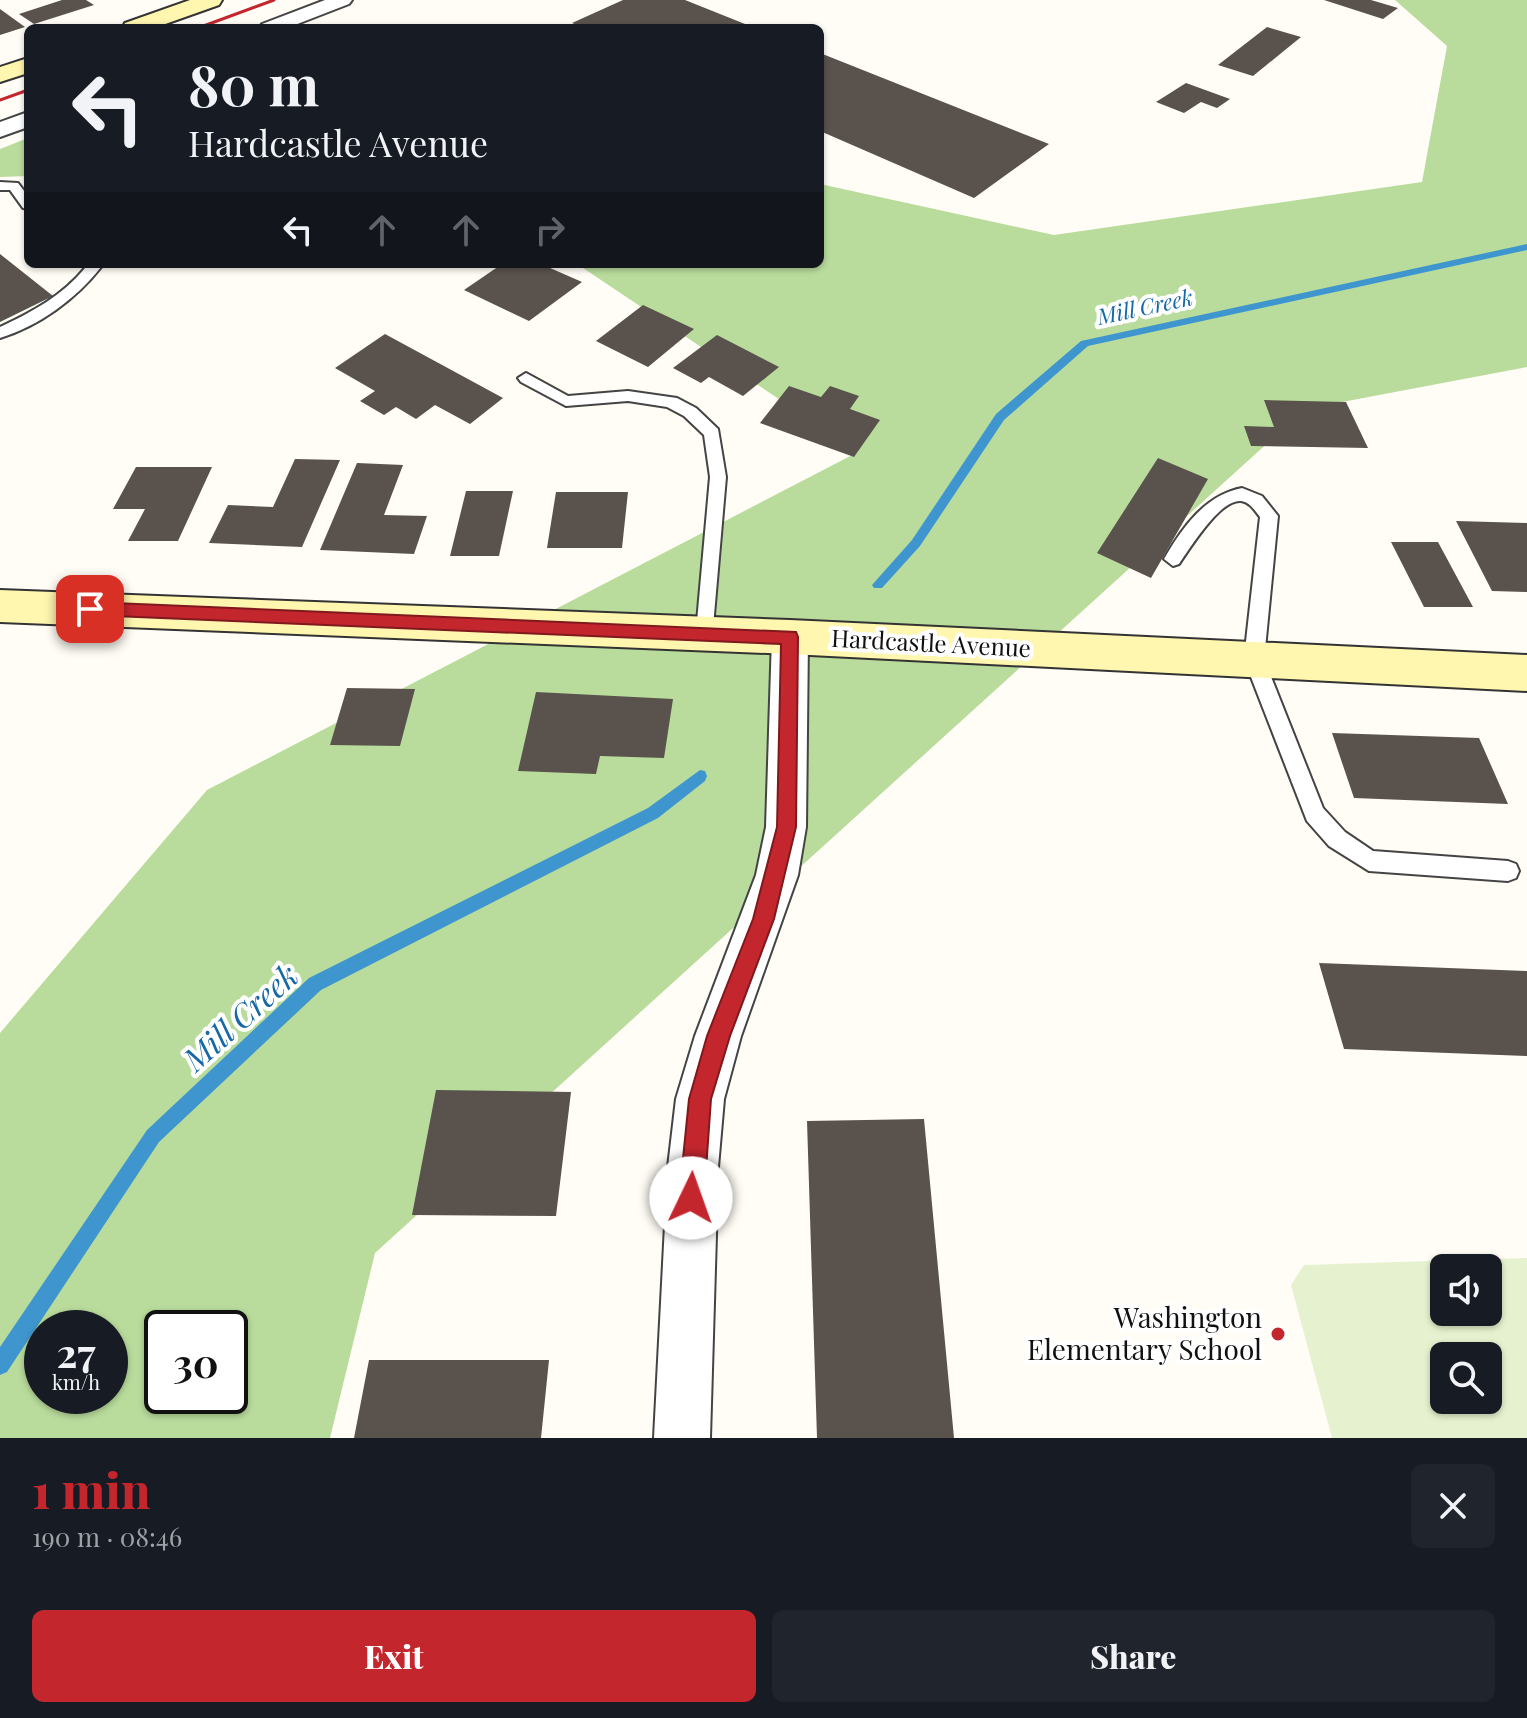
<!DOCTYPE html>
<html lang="en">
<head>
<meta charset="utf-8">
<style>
  :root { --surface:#171b24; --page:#20242c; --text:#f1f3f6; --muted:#9ea1a6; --accent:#c4262e }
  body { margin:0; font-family:"Playfair Display",serif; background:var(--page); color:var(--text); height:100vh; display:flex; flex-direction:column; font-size:30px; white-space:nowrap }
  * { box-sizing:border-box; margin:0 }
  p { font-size:26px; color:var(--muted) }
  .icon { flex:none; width:44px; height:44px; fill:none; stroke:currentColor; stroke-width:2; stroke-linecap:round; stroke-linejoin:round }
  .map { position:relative; height:1438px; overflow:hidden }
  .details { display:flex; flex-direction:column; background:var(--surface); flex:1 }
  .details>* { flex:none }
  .hud { position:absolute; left:24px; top:24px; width:800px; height:244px; border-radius:12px; box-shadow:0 2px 6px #0004; background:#171b24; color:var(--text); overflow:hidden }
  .buttons { position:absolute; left:1430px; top:1254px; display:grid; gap:16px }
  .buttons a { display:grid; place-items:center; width:72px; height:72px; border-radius:12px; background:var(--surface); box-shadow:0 2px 6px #0004; font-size:40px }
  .speed { position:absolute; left:24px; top:1310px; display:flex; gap:16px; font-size:40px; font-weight:700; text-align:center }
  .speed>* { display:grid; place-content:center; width:104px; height:104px; border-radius:50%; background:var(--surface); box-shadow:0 2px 6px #0004; line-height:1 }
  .speed small { font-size:20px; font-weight:400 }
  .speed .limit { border:4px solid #111; border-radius:12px; background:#fff; color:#111 }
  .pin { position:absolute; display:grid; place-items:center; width:68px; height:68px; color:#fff; margin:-34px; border-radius:16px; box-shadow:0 4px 12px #0006 }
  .me { position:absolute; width:88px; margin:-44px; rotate:3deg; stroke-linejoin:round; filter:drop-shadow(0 0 6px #0008) }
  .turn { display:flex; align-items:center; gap:28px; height:168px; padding:0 32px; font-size:36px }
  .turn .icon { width:104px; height:104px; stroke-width:2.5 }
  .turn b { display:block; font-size:56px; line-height:68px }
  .lanes { display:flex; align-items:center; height:76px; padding:0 32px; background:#0003; justify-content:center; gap:40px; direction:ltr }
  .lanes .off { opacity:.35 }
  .round { display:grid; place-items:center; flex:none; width:84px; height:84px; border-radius:12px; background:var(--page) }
  .headline { display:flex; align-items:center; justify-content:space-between; height:136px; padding:0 32px }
  h1 { font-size:48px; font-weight:800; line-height:60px; color:var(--accent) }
  .cta { display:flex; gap:16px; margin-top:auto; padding:16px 32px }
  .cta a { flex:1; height:92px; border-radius:12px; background:var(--accent); color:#fff; font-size:32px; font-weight:800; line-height:92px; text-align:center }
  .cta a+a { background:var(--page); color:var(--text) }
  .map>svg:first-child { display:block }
  .forest { fill:#b9dc9c; fill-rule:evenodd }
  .pitch { fill:#e6f2cf; fill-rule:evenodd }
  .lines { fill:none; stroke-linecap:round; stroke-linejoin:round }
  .stream { fill:#3f96cf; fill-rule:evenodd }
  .building { fill:#5a524d }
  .lane-casing { stroke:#444; stroke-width:4 }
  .street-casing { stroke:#444; stroke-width:4 }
  .secondary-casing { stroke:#333; stroke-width:4 }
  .lane { fill:#fff; fill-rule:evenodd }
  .street { fill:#fff; fill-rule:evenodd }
  .secondary { fill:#fff6b0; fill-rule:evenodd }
  .rail { stroke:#c4262e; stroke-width:3 }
  .route { fill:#c4262e; stroke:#7f191e; stroke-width:2 }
  .poi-dot { fill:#c4262e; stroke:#fff; stroke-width:3 }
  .labels { text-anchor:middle; stroke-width:8; stroke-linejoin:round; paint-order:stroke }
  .far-water-label { font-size:22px; font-style:italic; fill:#1768a6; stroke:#fff }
  .street-label { font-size:24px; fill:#111; stroke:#fff }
  .near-poi-label { font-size:28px; fill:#111; stroke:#fff; text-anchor:end }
  .near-water-label { font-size:32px; font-style:italic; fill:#1768a6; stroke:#fff }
</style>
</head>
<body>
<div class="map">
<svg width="1527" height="1438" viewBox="0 0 1527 1438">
  <rect width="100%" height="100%" fill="#fffdf5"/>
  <path class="forest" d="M 1395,0 L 1527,0 L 1527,367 L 1305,409 L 375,1253 L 330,1438 L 0,1438 L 0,1033 L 207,790 L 858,452 L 577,264 L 820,264 L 820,184 L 1054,235 L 1422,182 L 1447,46 ZM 42,1328 L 110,1328 L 110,1396 L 42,1396 ZM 162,1328 L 230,1328 L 230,1396 L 162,1396 Z
    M 28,138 L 28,176 L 0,177 L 0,149 Z"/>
  <path class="pitch" d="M 1527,1258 L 1527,1438 L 1332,1438 L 1291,1285 L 1304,1265 ZM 1444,1268 L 1488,1268 L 1488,1312 L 1444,1312 ZM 1444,1356 L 1488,1356 L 1488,1400 L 1444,1400 Z"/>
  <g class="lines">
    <path class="stream" d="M 1527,244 L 1527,250 L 1088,346 L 1004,420 L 920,546 L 882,588 L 874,588 L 872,585 L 912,540 L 996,414 L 1081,341 Z
      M 700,770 L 705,771 L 707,776 L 705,781 L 658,818 L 321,990 L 159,1142 L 7,1372 L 0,1375 L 0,1347 L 147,1130 L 309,978 L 648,808 Z"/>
  </g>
  <path class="building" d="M 62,0 L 86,0 L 94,5 L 34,24 L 19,14 Z
    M 623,0 L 685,0 L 755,28 L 584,28 L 572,23 Z
    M 1324,0 L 1371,0 L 1398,8 L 1383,19 Z
    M 0,9 L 25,27 L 0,35 Z
    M 1267,27 L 1301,37 L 1253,76 L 1218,65 Z
    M 820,53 L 1049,144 L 974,198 L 820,131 Z
    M 1186,83 L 1230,99 L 1217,108 L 1201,102 L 1184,113 L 1156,102 Z
    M 0,254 L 53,296 L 0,322 Z
    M 502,264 L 521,267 L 541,264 L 582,282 L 529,321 L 464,290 Z
    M 643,305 L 694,329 L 648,367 L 596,341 Z
    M 385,334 L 503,398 L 470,424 L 435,405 L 416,419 L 396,407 L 384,415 L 360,401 L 375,391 L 335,368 Z
    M 717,335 L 779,367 L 743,396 L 709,377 L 701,383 L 673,368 Z
    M 789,386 L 821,397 L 830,386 L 859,396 L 850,409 L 880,420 L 854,457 L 760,423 Z
    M 1264,400 L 1346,402 L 1368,448 L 1251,446 L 1244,426 L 1274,427 Z
    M 1158,458 L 1208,479 L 1151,578 L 1097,553 Z
    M 295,459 L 340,460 L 302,547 L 209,543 L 228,505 L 273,507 Z
    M 357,463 L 403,465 L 384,515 L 427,516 L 414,554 L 320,550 Z
    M 136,467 L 212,467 L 178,541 L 128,541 L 145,509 L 113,509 Z
    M 466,491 L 513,491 L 499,556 L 450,556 Z
    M 556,492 L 628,492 L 622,548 L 547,548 Z
    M 1456,521 L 1527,523 L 1527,592 L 1492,591 Z
    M 1391,542 L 1438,542 L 1473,607 L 1424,607 Z
    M 347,688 L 415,689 L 400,746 L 330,745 Z
    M 536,692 L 673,699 L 664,758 L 600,756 L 596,774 L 518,771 Z
    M 1332,733 L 1479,738 L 1508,804 L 1354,798 Z
    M 1319,963 L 1527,971 L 1527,1056 L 1344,1049 Z
    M 436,1090 L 571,1092 L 556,1216 L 412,1215 Z
    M 924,1119 L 954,1438 L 817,1438 L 807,1121 Z
    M 369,1360 L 549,1360 L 541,1438 L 354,1438 Z"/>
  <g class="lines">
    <g class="lane-casing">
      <path id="lane" d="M 0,182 L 18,183 L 28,196 L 28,209 L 23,208 L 10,190 L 0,190 Z
        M 80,264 L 99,264 L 101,267 C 76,299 39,326 0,338 L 0,327 C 32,312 62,296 85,268 Z
        M 526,373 L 568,396 L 628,391 L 677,398 L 696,408 L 718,429 L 726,477 L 712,638 L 698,638 L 696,633 L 710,477 L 704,435 L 684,416 L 667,407 L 628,401 L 566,406 L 521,382 L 518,378 Z
        M 1242,488 L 1262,496 L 1278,516 L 1264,659 L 1323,808 L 1345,832 L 1373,851 L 1508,861 L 1516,864 L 1519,871 L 1516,878 L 1508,881 L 1369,871 L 1329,846 L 1307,821 L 1244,659 L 1260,517 C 1255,511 1250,502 1241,501 C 1220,499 1190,548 1179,564 L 1173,566 L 1164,559 C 1182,528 1205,495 1242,488 Z"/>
    </g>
    <g class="street-casing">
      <path id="street" d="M 325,0 L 352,0 L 349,4 L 287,28 L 259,28 L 262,24 Z
        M 28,112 L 28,127 L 0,137 L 0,122 Z
        M 790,623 L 803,627 L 808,637 L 806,827 L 798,875 L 741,1036 L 724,1099 L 718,1167 L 710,1438 L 654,1438 L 668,1167 L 676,1099 L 695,1036 L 756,875 L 766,827 L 772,637 L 777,627 Z"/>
    </g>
    <g class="secondary-casing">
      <path id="secondary" d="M 190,0 L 222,0 L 219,5 L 154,28 L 122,28 L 125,23 Z
        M 28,58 L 28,73 L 0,82 L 0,67 Z
        M 0,590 L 790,620 L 1527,655 L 1527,691 L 790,654 L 0,622 Z"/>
    </g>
    <use href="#lane" class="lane"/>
    <use href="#street" class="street"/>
    <use href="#secondary" class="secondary"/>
    <path class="rail" d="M 198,28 L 274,0
      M 0,100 L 28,90"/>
  </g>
  <path class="route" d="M 90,602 L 796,632 L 798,637 L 796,827 L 774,919 L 730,1036 L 711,1099 L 704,1198 L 700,1206 L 691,1210 L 683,1206 L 679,1198 L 689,1099 L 707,1036 L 753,919 L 777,827 L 781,644 L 90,615 L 81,609 Z"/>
  <circle class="poi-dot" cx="1278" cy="1334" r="8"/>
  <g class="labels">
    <g class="far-water-label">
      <text transform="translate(1145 307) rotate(-12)" y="8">Mill Creek</text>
    </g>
    <g class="street-label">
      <text transform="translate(931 644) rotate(3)" y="8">Hardcastle Avenue</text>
    </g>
    <g class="near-poi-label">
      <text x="1262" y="1328">Washington<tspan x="1262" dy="32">Elementary School</tspan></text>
    </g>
    <g class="near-water-label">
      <text transform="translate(241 1018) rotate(-42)" y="11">Mill Creek</text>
    </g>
  </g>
</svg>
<div class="buttons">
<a><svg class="icon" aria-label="sound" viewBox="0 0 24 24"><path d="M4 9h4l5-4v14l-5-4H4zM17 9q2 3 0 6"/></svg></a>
<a><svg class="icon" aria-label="search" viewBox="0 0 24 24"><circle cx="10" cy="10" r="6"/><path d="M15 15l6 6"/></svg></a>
</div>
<div class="speed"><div>27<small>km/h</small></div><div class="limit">30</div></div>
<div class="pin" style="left:90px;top:609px;background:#d93025"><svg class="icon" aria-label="arrive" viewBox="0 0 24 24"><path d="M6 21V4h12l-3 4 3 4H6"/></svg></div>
<svg class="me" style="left:691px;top:1198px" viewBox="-20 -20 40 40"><circle r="19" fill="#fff"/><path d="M0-13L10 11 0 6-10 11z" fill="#c4262e"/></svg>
<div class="hud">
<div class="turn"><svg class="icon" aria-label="left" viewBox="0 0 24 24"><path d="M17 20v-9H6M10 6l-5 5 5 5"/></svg><div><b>80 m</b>Hardcastle Avenue</div></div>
<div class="lanes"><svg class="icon" aria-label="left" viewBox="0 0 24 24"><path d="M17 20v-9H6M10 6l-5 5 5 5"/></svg><svg class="icon off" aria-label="ahead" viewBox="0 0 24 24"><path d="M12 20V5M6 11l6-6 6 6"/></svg><svg class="icon off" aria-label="ahead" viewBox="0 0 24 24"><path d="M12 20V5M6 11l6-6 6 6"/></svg><svg class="icon off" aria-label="right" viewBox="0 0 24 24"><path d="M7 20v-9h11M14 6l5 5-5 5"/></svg></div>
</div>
</div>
<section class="details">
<div class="headline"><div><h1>1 min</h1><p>190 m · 08:46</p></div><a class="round"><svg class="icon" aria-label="close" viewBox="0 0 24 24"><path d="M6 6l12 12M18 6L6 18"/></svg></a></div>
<div class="cta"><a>Exit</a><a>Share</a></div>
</section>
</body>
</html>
